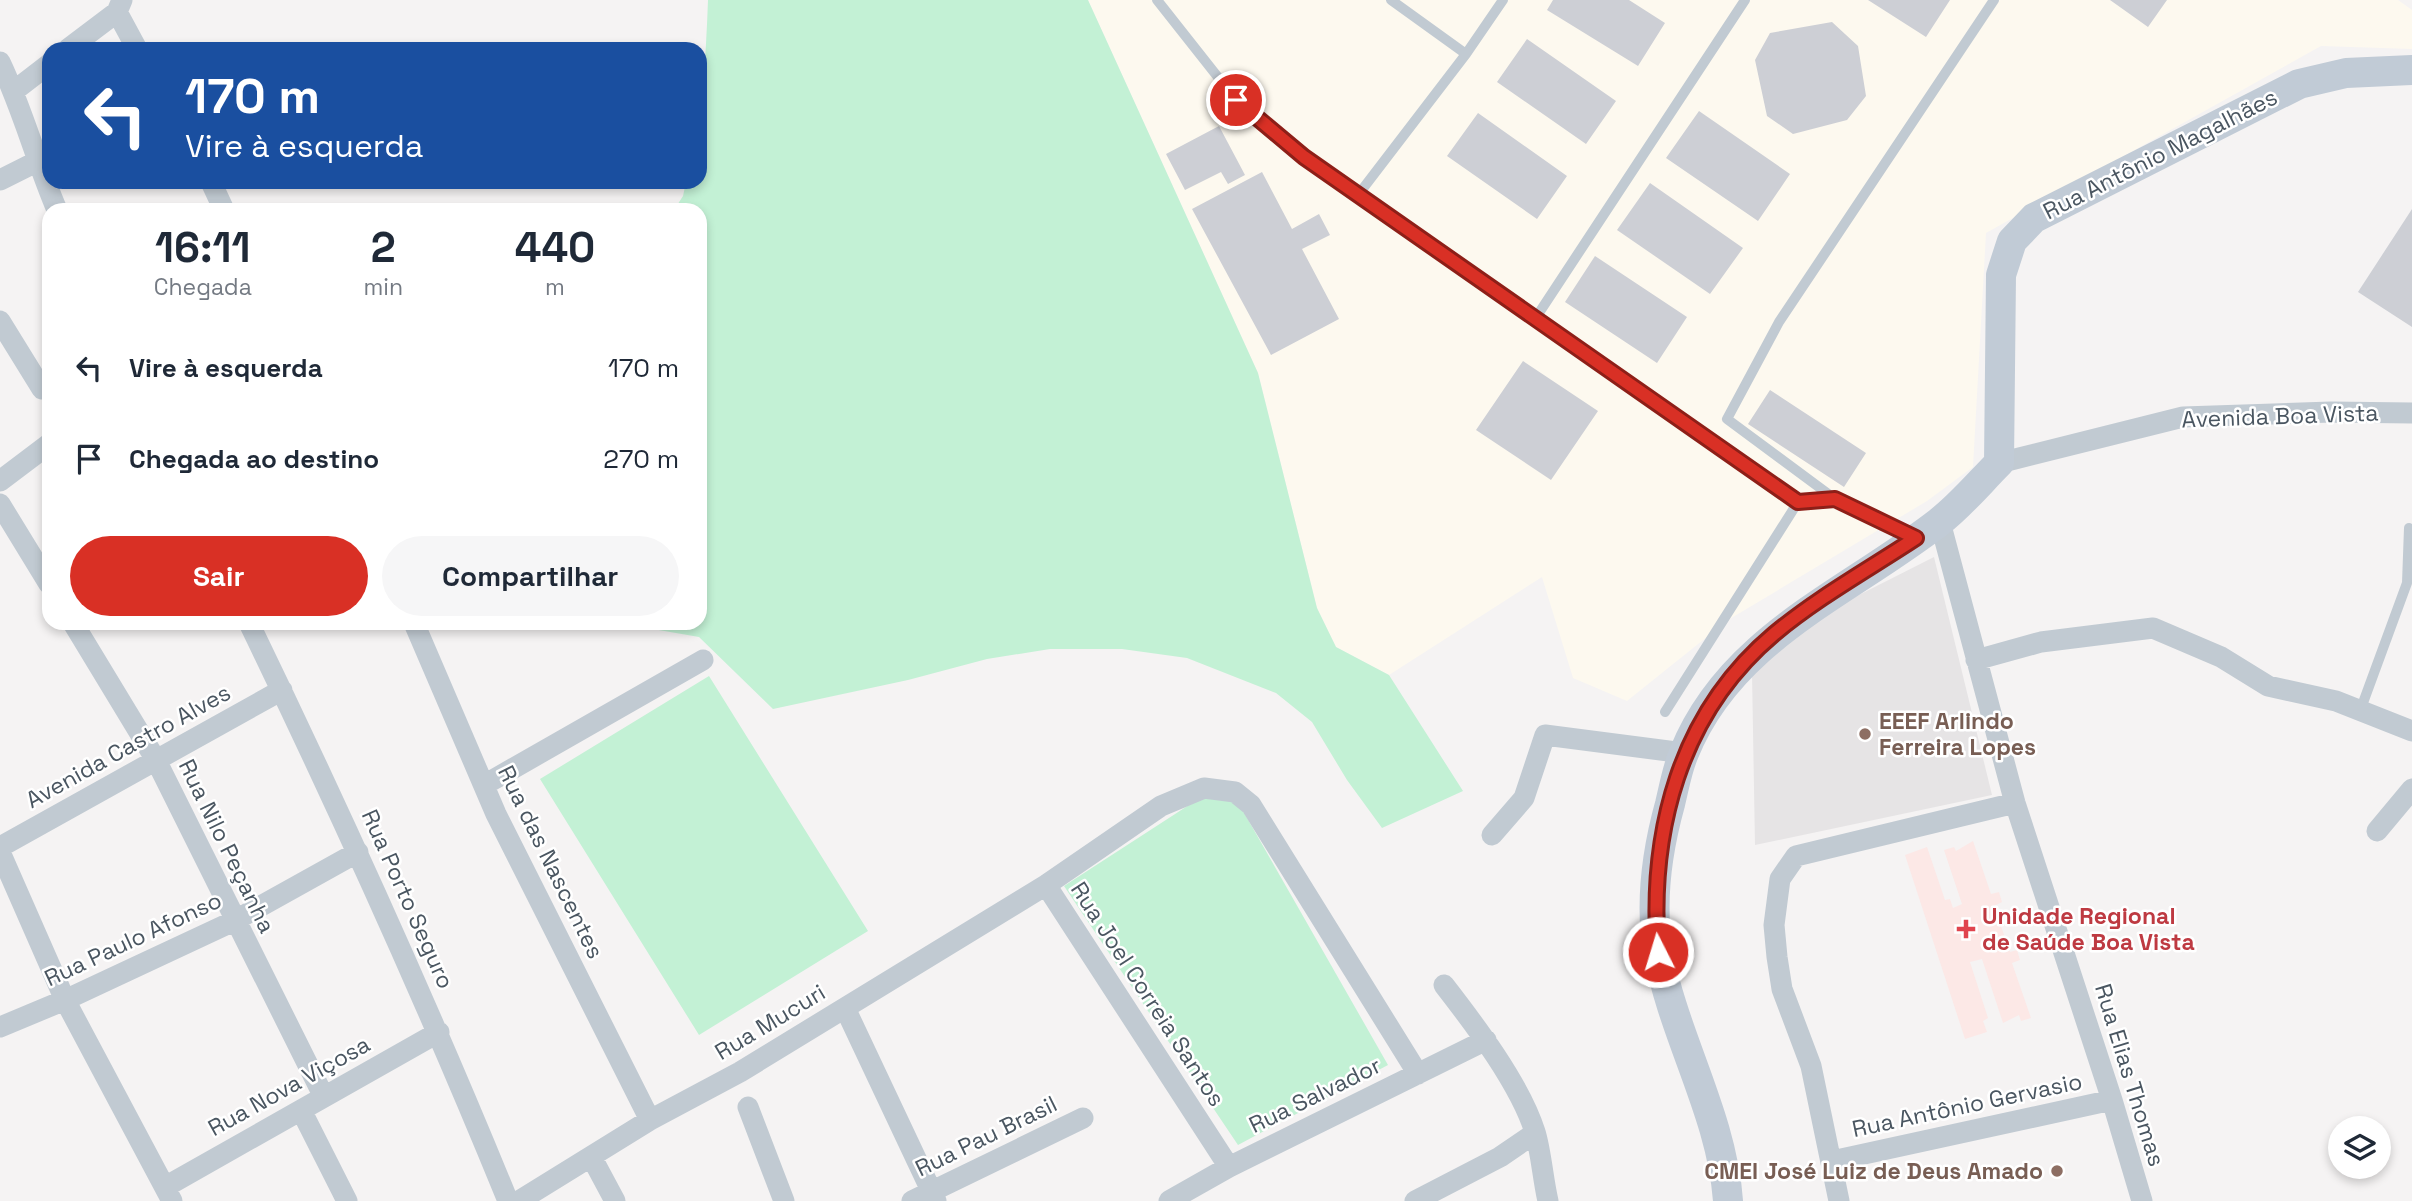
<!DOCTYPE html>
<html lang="pt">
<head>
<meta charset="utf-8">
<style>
  :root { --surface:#fff; --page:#f6f6f7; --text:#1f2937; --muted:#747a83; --accent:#d93025 }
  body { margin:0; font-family:"Space Grotesk",sans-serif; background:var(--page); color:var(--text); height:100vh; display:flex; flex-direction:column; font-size:26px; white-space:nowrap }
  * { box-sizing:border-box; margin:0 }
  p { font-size:23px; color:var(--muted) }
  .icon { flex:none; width:38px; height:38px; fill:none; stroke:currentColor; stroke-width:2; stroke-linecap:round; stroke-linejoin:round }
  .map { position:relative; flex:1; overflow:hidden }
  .sheet { position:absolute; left:42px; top:203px; width:665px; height:427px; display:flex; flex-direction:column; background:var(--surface); border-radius:21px; box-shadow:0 4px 10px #0003 }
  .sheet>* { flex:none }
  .banner { position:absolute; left:42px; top:42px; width:665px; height:147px; border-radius:21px; box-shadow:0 4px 10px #0003; background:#1a4fa0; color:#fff; overflow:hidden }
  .buttons { position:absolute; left:2328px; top:1116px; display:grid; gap:14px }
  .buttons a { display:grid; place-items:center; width:63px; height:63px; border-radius:50%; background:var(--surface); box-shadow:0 4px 10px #0003; font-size:35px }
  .pin { position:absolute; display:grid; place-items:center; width:60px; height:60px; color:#fff; margin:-30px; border:4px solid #fff; border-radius:50%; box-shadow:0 2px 7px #0007 }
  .me { position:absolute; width:77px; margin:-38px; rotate:355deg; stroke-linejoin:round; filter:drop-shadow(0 0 5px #0008) }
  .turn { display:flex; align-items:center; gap:24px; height:147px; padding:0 28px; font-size:32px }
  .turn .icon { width:91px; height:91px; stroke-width:2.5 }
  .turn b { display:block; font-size:49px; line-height:60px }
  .eta { display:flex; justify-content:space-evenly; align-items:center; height:119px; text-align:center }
  .eta b { font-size:42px; font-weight:800; line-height:49px }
  .cta { display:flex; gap:14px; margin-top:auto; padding:14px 28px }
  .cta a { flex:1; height:80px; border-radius:42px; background:var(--accent); color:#fff; font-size:28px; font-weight:800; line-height:80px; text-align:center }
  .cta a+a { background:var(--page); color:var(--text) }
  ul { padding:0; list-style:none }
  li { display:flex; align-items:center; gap:21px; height:91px; padding:0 28px }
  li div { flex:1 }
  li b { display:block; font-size:26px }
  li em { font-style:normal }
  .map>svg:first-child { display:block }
  .commercial { fill:#fdf9ef }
  .education { fill:#e6e4e5 }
  .medical { fill:#fce8e6 }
  .green { fill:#c3f1d5 }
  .building { fill:#cdcfd5 }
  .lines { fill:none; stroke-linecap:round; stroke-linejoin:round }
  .lane { stroke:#c1cad2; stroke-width:10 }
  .street { stroke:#c1cad2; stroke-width:21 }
  .secondary { stroke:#c1cbd6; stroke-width:30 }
  .route-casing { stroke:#8d1f18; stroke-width:18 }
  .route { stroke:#d93025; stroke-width:12 }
  .education-dot { fill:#8d6e63; stroke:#fff; stroke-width:2.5 }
  .health-dot { fill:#e0444e; stroke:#fff; stroke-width:2.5 }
  .labels { text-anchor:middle; stroke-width:5; stroke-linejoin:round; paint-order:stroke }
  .street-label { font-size:23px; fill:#4a5661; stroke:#fff }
  .education-label { font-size:23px; font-weight:bold; fill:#785e54; stroke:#fff; text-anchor:start }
  .health-label { font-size:23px; font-weight:bold; fill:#be3a42; stroke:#fff; text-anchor:start }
</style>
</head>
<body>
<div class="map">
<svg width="2412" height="1201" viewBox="0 0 2412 1201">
  <rect width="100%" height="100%" fill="#f5f3f3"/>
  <path class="commercial" d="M 1088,0 L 2398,0 L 2412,10 L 2412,49 L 2321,46 L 1986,233 L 1973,467 L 1927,501 L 1728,620 L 1627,701 L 1573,678 L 1542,577 L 1389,675 L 1336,647 L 1317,608 L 1258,373 Z"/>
  <path class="education" d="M 1934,557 L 1992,795 L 1755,845 L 1752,673 L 1799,633 L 1849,600 Z"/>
  <path class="medical" d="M 1973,841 L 1991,894 L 1999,892 L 2002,902 L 1994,906 L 2010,952 L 2017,950 L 2020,960 L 2012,963 L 2031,1018 L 2021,1021 L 2019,1015 L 2003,1023 L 1982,959 L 1970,962 L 1988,1018 L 1983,1021 L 1987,1032 L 1965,1039 L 1905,855 L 1927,847 L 1945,900 L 1950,899 L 1953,908 L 1962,904 L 1944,850 L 1954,847 L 1956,851 Z"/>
  <path class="green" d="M 708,0 L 1088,0 L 1258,373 L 1317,608 L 1336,647 L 1389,675 L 1463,791 L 1382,828 L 1347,780 L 1312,722 L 1276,693 L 1187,658 L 1122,649 L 1050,649 L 987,659 L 908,680 L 773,709 L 699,637 L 624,624 L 700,623 L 700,210 L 674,210 L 683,196 L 686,182 L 700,182 C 700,121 706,61 708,0 Z
    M 709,676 L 868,931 L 699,1035 L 540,779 Z
    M 1226,781 L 1388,1065 L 1238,1145 L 1064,886 Z"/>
  <path class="building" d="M 1553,0 L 1629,0 L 1665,23 L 1638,66 L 1547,10 Z
    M 1868,0 L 1950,0 L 1926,37 Z
    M 2110,0 L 2167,0 L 2148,27 Z
    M 1832,22 L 1858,46 L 1866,96 L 1847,120 L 1793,134 L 1767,116 L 1755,60 L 1770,33 Z
    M 1527,39 L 1616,101 L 1586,144 L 1497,82 Z
    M 1699,111 L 1790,174 L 1758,221 L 1666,158 Z
    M 1478,113 L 1567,176 L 1537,219 L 1447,156 Z
    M 1219,126 L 1245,175 L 1228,184 L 1221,172 L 1185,190 L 1166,154 Z
    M 1262,172 L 1292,229 L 1319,214 L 1330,235 L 1302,249 L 1339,319 L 1271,355 L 1192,209 Z
    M 1650,183 L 1743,248 L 1710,294 L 1617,230 Z
    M 2412,209 L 2412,327 L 2358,292 Z
    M 1595,256 L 1687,317 L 1657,363 L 1565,302 Z
    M 1523,361 L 1598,411 L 1551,480 L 1476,430 Z
    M 1770,390 L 1866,453 L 1844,487 L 1748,424 Z"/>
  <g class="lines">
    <path class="lane" d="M 1157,0 L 1236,100 L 1287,144 L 1358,195 L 1466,54 L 1503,0
      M 1391,0 L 1466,54
      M 1358,195 L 1798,502 L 1665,712
      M 1535,319 L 1745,0
      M 1798,502 L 1835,499
      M 1914,537 L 1835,499 L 1727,419 L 1779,322 L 1994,0
      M 2360,711 L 2407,583 L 2409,528"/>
    <path class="street" d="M 117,12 L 137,49
      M 68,49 L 117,12 L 122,0
      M 0,62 C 23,110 36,161 57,210
      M 14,91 L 49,64
      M 0,180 L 36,162
      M 211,182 L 224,210
      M 0,321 L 42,389
      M 1999,463 L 2183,417 L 2331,412 L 2412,413
      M 0,481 L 49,444
      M 0,504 L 49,584
      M 1940,522 L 2015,803 L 2112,1100 L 2142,1201
      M 73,623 L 156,760 L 324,1097
      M 249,623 C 341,813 428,1005 508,1201
      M 414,623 L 496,814 L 650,1120
      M 1976,660 L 2041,642 L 2153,628 L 2221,657 L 2268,686 L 2336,701 L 2412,731
      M 484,785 L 703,660
      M 2377,831 L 2412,789
      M 1492,835 L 1524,798 L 1545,735 L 1684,753
      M 0,847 L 282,690
      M 0,852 L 65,1000 L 172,1201
      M 1046,885 L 1229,1167
      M 1444,985 C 1475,1025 1520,1084 1535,1132 C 1541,1151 1543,1180 1548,1201
      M 845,1008 L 936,1201
      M 0,1027 L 65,1000 L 234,921 L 358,852
      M 748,1107 L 784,1201
      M 301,1110 L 347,1201
      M 592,1158 L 615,1201
      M 1832,1161 L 2112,1100
      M 165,1187 L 439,1032
      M 519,1201 L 650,1120 L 740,1072 L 1046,885 L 1161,806 L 1204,788 L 1235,792 L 1251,805 L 1418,1074
      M 912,1201 L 1083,1118
      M 1169,1201 L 1229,1167 L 1486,1040
      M 1415,1201 L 1500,1157 L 1535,1133
      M 1839,1201 L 1811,1066 L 1782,989 L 1777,957 L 1774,925 L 1780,879 L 1796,856 L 2015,803"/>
    <path class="secondary" d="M 1728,1201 C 1722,1114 1673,1036 1658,951 C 1650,903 1657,851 1670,804 C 1674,788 1677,769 1684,753 C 1730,638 1848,593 1939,522 C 1961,505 1980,482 1999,463 L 2001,275 L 2012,241 L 2034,218 L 2299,84 L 2346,73 L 2412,70"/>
  </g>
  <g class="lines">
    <g class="route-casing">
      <path id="route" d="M 1236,100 L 1304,157 L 1798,502 L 1835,499 L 1916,538 C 1869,569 1817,598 1774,634 C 1679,714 1649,832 1658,952"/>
    </g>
    <use href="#route" class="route"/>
  </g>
  <g class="education-dot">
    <circle cx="1865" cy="734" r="7"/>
    <circle cx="2057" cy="1171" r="7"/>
  </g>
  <path class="health-dot" d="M1962.5 918.5h7v7h7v7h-7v7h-7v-7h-7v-7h7z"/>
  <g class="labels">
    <g class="street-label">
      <text transform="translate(2160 154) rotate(-27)" y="8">Rua Antônio Magalhães</text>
      <text transform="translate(2280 416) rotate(-2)" y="8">Avenida Boa Vista</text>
      <text transform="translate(128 746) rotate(-29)" y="8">Avenida Castro Alves</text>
      <text transform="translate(227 846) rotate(64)" y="8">Rua Nilo Peçanha</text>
      <text transform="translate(551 862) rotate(64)" y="8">Rua das Nascentes</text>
      <text transform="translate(408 899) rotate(66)" y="8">Rua Porto Seguro</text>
      <text transform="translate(133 939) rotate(-25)" y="8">Rua Paulo Afonso</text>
      <text transform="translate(1148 994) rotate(57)" y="8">Rua Joel Correia Santos</text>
      <text transform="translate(770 1022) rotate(-31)" y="8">Rua Mucuri</text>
      <text transform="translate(2130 1075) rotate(73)" y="8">Rua Elias Thomas</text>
      <text transform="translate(289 1086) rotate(-29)" y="8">Rua Nova Viçosa</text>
      <text transform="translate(1315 1095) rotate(-26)" y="8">Rua Salvador</text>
      <text transform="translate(1967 1105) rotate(-12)" y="8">Rua Antônio Gervasio</text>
      <text transform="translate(986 1136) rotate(-26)" y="8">Rua Pau Brasil</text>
    </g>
    <g class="education-label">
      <text x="1879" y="729">EEEF Arlindo<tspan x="1879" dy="26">Ferreira Lopes</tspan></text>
      <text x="2043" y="1179" text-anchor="end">CMEI José Luiz de Deus Amado</text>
    </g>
    <g class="health-label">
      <text x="1982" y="924">Unidade Regional<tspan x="1982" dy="26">de Saúde Boa Vista</tspan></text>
    </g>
  </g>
</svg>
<div class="buttons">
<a><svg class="icon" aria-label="layers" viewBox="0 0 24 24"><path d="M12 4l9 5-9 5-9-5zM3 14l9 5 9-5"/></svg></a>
</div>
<div class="pin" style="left:1236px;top:100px;background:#d93025"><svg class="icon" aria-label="arrive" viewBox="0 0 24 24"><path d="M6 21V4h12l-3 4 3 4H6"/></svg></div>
<svg class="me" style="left:1658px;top:952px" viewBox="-20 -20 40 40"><circle r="17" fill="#d93025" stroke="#fff" stroke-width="3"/><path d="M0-11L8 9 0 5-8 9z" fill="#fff"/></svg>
<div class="banner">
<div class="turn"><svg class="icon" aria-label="left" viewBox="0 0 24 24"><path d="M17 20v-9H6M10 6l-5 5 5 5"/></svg><div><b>170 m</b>Vire à esquerda</div></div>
</div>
<section class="sheet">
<div class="eta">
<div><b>16:11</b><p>Chegada</p></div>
<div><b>2</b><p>min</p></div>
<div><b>440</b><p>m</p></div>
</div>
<ul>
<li><svg class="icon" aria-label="left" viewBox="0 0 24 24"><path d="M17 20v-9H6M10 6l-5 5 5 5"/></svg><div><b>Vire à esquerda</b></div><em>170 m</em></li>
<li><svg class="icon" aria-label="arrive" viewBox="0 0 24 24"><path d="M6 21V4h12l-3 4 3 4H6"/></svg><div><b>Chegada ao destino</b></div><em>270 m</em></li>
</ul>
<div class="cta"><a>Sair</a><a>Compartilhar</a></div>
</section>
</div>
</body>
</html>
